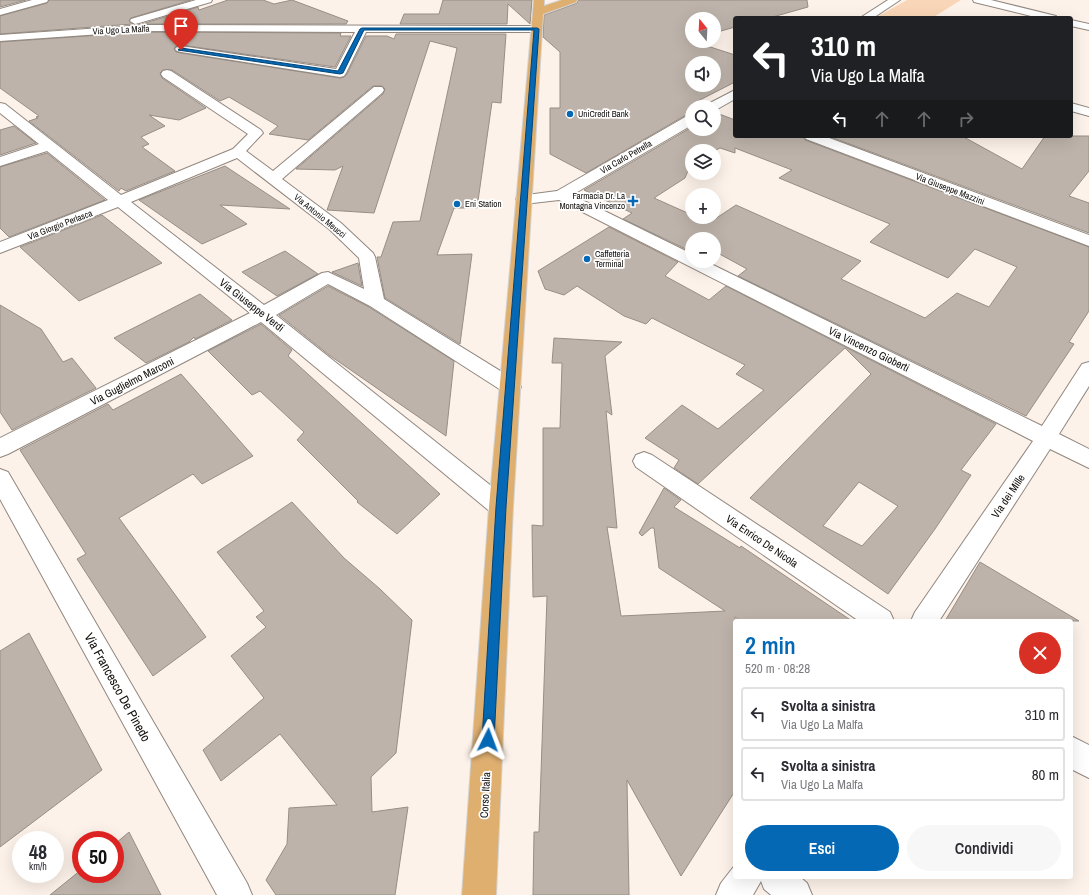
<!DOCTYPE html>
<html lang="it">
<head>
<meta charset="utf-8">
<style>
  :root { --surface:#fff; --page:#f7f7f7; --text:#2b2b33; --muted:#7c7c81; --line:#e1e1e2; --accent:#0468b4 }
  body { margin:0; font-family:"Archivo Narrow",sans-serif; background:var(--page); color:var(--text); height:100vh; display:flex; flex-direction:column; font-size:15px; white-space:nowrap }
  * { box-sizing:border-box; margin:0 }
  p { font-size:13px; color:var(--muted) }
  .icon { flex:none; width:22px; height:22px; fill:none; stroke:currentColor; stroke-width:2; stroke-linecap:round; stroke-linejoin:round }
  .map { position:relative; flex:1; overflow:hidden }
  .side { position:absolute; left:733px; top:619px; width:340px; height:260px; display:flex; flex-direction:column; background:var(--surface); border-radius:4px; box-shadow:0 4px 16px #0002 }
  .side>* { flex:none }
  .banner { position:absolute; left:733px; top:16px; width:340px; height:122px; border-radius:4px; box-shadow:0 4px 16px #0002; background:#202124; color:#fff; overflow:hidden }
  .needle { width:26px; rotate:342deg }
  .fabs { position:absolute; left:685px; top:12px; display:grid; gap:8px }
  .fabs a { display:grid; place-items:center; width:36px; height:36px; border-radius:50%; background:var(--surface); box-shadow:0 4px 16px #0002; font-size:20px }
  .speed { position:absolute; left:12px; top:831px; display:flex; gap:8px; font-size:20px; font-weight:700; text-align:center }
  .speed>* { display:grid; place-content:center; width:52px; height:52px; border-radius:50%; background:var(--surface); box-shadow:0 4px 16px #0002; line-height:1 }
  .speed small { font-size:10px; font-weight:400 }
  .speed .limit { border:6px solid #d22; background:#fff; color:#111 }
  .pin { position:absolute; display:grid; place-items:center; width:34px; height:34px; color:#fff; margin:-41px -17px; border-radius:50% 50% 50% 0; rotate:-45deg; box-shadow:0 0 4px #0007 }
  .pin .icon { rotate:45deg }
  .me { position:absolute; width:44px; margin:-22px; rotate:3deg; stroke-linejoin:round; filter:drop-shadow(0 0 3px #0008) }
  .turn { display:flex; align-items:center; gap:14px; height:84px; padding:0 12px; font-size:18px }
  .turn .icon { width:52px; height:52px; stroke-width:2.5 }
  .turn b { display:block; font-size:28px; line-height:34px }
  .lanes { display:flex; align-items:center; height:38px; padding:0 12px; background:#0003; justify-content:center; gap:20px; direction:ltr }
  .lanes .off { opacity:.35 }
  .round { display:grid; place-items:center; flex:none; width:42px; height:42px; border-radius:21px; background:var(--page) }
  .summary { display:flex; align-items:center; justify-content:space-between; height:68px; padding:0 12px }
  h1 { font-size:24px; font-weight:600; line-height:30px; color:var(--accent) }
  .primary-button { display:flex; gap:8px; margin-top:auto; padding:8px 12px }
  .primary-button a { flex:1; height:46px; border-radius:24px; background:var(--accent); color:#fff; font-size:16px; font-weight:600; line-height:46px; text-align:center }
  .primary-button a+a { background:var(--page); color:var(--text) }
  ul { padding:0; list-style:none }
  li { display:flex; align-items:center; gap:12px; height:54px; margin:0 8px 6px; padding:0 4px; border:2px solid var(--line); border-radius:4px }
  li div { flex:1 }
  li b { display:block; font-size:15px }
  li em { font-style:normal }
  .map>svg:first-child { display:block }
  .green { fill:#f9d6b7 }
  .building { fill:#bdb3aa; stroke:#978e85; fill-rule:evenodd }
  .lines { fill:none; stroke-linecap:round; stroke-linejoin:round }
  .minor-casing { stroke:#91877f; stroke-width:2 }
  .major-casing { stroke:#d4d3d3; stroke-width:2 }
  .minor { fill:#fff; fill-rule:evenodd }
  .major { fill:#dfaf70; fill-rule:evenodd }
  .route { fill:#0468b4; stroke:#034475 }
  .poi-dot { fill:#0468b4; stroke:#fff; stroke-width:1.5 }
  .labels { text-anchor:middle; stroke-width:3.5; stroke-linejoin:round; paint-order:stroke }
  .far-street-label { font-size:9px; fill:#0f0c09; stroke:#fff }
  .far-poi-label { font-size:9px; fill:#0f0c09; stroke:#fff; text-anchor:start }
  .street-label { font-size:11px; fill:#0f0c09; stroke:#fff }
  .near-street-label { font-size:13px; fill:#0f0c09; stroke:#fff }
</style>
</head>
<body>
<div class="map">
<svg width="1089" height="895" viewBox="0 0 1089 895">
  <rect width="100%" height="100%" fill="#fdf2e9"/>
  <path class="green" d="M 907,0 L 961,0 L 932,18 L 875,18 Z"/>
  <path class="building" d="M 0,0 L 26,0 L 0,7 Z
    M 49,0 L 191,0 L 131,18 L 129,21 L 133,24 L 0,34 L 0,16 L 47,3 Z
    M 228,0 L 263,0 L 274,4 L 292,0 L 348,21 L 346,24 L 142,24 L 198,7 L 199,10 Z
    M 443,0 L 532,0 L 530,24 L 508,4 L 507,24 L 400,24 L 404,14 L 439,14 Z
    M 578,0 L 807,0 L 808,7 L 769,18 L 735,18 L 735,27 L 714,33 L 714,19 L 692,19 L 692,39 L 690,39 L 692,41 L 735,55 L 735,82 L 692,104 L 699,107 L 692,107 L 692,114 L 686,115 L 586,173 L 550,154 L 550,108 L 560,108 L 560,52 L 543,37 L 544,15 L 577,3 ZM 692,63 L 714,63 L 714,85 L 692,85 Z
    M 145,32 L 341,33 L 340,36 L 351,36 L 335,67 L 181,45 L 176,46 L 174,49 L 176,52 L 181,53 L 340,78 L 344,77 L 347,74 L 366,36 L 387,36 L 394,39 L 396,34 L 506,34 L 501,103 L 492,102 L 477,208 L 454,208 L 437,255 L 472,254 L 460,344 L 385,298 L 377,257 L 381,257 L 393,222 L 420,221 L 457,48 L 430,41 L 374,213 L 327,210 L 343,166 L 335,170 L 296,169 L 383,94 L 385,89 L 382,86 L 373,86 L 308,140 L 269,134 L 278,126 L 229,97 L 220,101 L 172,70 L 163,70 L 160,73 L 162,78 L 206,108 L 179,120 L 149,115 L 165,126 L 141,137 L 149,144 L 142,147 L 175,171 L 126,191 L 121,188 L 119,191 L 29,121 L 38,118 L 36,117 L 39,116 L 0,88 L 0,42 Z
    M 714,112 L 735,120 L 735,136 L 803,136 L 805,140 L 1089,247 L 1089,311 L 1069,342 L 1074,344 L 1026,416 L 738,276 L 747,269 L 714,251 L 714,239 L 692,239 L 692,249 L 690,251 L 623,219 L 632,213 L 584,190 L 692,127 L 692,129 L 714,129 ZM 699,145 L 714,151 L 720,148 L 735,153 L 735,148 L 792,170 L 779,178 L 890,224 L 870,242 L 948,278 L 975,249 L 1017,267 L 989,307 L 957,293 L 925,318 L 841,279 L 861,261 L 736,205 L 709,223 L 696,217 L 692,217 L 692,215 L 654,198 L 685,178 L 692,161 L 692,151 L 696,151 Z
    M 14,126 L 36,143 L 0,155 L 0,130 Z
    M 828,136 L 962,136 L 1022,169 L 1045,136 L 1089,136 L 1089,171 L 1069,196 L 1089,203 L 1089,233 Z
    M 47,153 L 105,200 L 9,237 L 0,228 L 0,167 Z
    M 225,166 L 290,209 L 220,205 L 247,224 L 202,244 L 139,200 Z
    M 102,215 L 162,263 L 79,301 L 20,247 Z
    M 609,227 L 678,262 L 665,276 L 709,300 L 726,286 L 996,424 L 961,470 L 971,475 L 935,529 L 888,594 L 750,498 L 871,374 L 845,348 L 698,484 L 674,468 L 679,460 L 645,438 L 682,405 L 718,429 L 764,390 L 736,374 L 745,365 L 652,318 L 646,324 L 624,316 L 577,286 L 564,295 L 545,289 L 538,271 ZM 859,482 L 898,506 L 862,546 L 823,526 Z
    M 285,251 L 318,274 L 277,296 L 242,272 Z
    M 358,263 L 362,286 L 332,272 Z
    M 328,286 L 369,307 L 454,361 L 446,436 L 329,355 L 279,315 Z
    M 200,294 L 232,320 L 195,339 L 194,337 L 189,342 L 146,363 L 114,338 Z
    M 0,305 L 41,329 L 63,362 L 72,358 L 96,388 L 12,430 L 0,412 Z
    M 261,324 L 292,350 L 288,356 L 440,494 L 397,534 L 357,502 L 358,501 L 297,440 L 304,432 L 260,391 L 252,395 L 208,351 Z
    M 554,338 L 622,342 L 605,356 L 612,415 L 606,411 L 617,528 L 607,527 L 621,616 L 725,611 L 659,568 L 654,528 L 651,528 L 642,536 L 639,533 L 664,488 L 681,500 L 674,507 L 740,548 L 741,546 L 852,621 L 741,621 L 735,617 L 735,791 L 681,876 L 627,780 L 629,895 L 533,895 L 534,832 L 539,832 L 547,596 L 533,597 L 532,525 L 543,526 L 543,428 L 560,428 L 562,363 L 552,363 Z
    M 181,374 L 253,456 L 202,484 L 193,474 L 119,518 L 206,637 L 153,676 L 77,559 L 86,554 L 20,450 L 108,404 L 113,410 Z
    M 292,502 L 344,558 L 380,589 L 412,620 L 396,753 L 371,777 L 372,812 L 408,807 L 395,895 L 276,895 L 266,880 L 287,844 L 289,808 L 337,805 L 280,734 L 221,781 L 203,750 L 264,698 L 231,656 L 266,627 L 256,617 L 264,611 L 217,552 Z
    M 980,562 L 1079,621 L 945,621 Z
    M 29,633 L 102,770 L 0,847 L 0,651 Z
    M 129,832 L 161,895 L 50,895 L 81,870 L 81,874 L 115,874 L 115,844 Z"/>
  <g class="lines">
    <g class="minor-casing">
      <path id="minor" d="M 32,0 L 48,0 L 47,2 L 0,15 L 0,9 Z
        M 196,0 L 212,0 L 211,2 L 139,23 L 135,24 L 130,21 L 131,19 Z
        M 888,0 L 900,0 L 873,18 L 860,18 Z
        M 973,0 L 991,0 L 1056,16 L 1057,18 L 1039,18 L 974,2 Z
        M 1071,20 L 1089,24 L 1089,30 L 1071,26 Z
        M 145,25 L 537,26 L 542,29 L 537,32 L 366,32 L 346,73 L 344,76 L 340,77 L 181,52 L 177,51 L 175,49 L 177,47 L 181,46 L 336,69 L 355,32 L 145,31 L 0,41 L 0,35 Z
        M 167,70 L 171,71 L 261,130 L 263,133 L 246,151 L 273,171 L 374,87 L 382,87 L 384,90 L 382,93 L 282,179 L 341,223 L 373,253 L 375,257 L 384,299 L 518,382 L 521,387 L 518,392 L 511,394 L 504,392 L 370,306 L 328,284 L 276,315 L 509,500 L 513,507 L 509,514 L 501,517 L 493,514 L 261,322 L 8,454 L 0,457 L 0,438 L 250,313 L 118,207 L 0,253 L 0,242 L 108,200 L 47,151 L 0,166 L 0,157 L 39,144 L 0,113 L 0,103 L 5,104 L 121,195 L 233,149 L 248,134 L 163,77 L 161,74 L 163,71 ZM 237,158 L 329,229 L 359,258 L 364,289 L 328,272 L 322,273 L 264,305 L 131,202 Z
        M 735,90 L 735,99 L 714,111 L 714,107 L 706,107 L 708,104 Z
        M 1071,103 L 1089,108 L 1089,116 L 1071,111 Z
        M 692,115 L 692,125 L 572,195 L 692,254 L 692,261 L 705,261 L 1042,426 L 1082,364 L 1089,362 L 1089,386 L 1059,434 L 1089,449 L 1089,468 L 1050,449 L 939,621 L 911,621 L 915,612 L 1033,441 L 559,200 L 524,204 L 519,202 L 516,199 L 519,196 L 557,191 L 687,116 Z
        M 804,136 L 824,136 L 1089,235 L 1089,246 L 806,139 Z
        M 644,452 L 652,455 L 890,612 L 894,621 L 859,621 L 636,467 L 633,461 L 636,455 Z
        M 0,469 L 8,472 L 247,883 L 252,895 L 217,895 L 0,499 Z
        M 1071,736 L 1089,745 L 1089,778 L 1071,769 Z
        M 735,865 L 735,877 L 800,877 L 807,883 L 812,895 L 771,895 L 764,889 L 761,881 L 753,895 L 716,895 L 721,883 Z"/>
    </g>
    <g class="major-casing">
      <path id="major" d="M 534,0 L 544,0 L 544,6 L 562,0 L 577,0 L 576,2 L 543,14 L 513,507 L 496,895 L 462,895 L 489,507 Z"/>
    </g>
    <use href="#minor" class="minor"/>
    <use href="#major" class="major"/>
  </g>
  <path class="route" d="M 362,28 L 537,28 L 539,29 L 506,507 L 494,740 L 492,744 L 488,746 L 484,744 L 482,740 L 496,507 L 534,30 L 364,30 L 343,73 L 340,74 L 178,50 L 181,48 L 338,71 L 360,29 Z"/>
  <g class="poi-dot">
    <circle cx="570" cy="114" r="4"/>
    <path d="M631 195h4v4h4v4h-4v4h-4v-4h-4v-4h4z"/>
    <circle cx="457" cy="204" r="4"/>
    <circle cx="587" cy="259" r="4"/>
  </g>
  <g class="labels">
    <g class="far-street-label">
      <text transform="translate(121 30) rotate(-3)" y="3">Via Ugo La Malfa</text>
      <text transform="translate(626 157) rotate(-30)" y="3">Via Carlo Petrella</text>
      <text transform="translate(950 189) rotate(21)" y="3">Via Giuseppe Mazzini</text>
      <text transform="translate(320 216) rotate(39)" y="3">Via Antonio Meucci</text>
      <text transform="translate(60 225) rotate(-21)" y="3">Via Giorgio Perlasca</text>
    </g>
    <g class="far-poi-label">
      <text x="578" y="117">UniCredit Bank</text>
      <text x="625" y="199" text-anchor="end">Farmacia Dr. La<tspan x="625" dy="10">Montagna Vincenzo</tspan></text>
      <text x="465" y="207">Eni Station</text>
      <text x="595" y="257">Caffetteria<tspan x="595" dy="10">Terminal</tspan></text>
    </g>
    <g class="street-label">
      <text transform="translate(252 305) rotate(38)" y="4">Via Giuseppe Verdi</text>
      <text transform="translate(869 349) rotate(26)" y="4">Via Vincenzo Gioberti</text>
      <text transform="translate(132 381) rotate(-27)" y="4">Via Guglielmo Marconi</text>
      <text transform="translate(1008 496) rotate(-56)" y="4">Via dei Mille</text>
      <text transform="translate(762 541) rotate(34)" y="4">Via Enrico De Nicola</text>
      <text transform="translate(485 795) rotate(-87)" y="4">Corso Italia</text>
    </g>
    <g class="near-street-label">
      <text transform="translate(118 687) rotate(61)" y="5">Via Francesco De Pinedo</text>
    </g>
  </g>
</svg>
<div class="fabs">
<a><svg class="needle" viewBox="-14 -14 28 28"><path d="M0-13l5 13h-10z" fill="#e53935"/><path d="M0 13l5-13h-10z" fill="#7c7c81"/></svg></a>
<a><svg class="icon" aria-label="sound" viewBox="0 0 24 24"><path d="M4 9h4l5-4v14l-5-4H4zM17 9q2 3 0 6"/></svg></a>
<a><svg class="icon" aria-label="search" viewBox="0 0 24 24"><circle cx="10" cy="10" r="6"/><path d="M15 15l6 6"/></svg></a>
<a><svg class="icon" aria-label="layers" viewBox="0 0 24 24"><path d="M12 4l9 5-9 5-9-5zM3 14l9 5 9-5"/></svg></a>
<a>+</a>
<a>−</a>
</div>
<div class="speed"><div>48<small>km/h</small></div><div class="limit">50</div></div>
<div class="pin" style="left:181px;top:50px;background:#d93025"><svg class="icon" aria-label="arrive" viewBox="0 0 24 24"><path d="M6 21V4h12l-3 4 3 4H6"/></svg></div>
<svg class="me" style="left:488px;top:740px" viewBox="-20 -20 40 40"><path d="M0-17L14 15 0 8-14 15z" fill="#0468b4" stroke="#fff" stroke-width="4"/></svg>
<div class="banner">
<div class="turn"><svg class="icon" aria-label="left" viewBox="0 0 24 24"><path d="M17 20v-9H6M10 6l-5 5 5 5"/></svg><div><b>310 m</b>Via Ugo La Malfa</div></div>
<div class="lanes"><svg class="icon" aria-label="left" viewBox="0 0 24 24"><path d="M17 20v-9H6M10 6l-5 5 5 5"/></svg><svg class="icon off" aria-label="ahead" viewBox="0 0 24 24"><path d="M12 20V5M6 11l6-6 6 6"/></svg><svg class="icon off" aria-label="ahead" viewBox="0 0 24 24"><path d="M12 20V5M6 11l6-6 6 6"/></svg><svg class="icon off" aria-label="right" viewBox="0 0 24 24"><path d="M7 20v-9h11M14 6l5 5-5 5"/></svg></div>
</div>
<section class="side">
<div class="summary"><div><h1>2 min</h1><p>520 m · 08:28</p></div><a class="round" style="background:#d93025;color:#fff"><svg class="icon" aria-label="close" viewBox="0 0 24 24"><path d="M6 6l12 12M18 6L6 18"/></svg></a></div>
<ul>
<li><svg class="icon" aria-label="left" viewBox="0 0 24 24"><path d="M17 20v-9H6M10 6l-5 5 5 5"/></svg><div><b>Svolta a sinistra</b><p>Via Ugo La Malfa</p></div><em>310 m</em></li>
<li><svg class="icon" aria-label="left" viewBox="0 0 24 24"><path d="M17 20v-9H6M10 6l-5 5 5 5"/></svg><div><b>Svolta a sinistra</b><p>Via Ugo La Malfa</p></div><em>80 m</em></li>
</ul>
<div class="primary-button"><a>Esci</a><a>Condividi</a></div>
</section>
</div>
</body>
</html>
